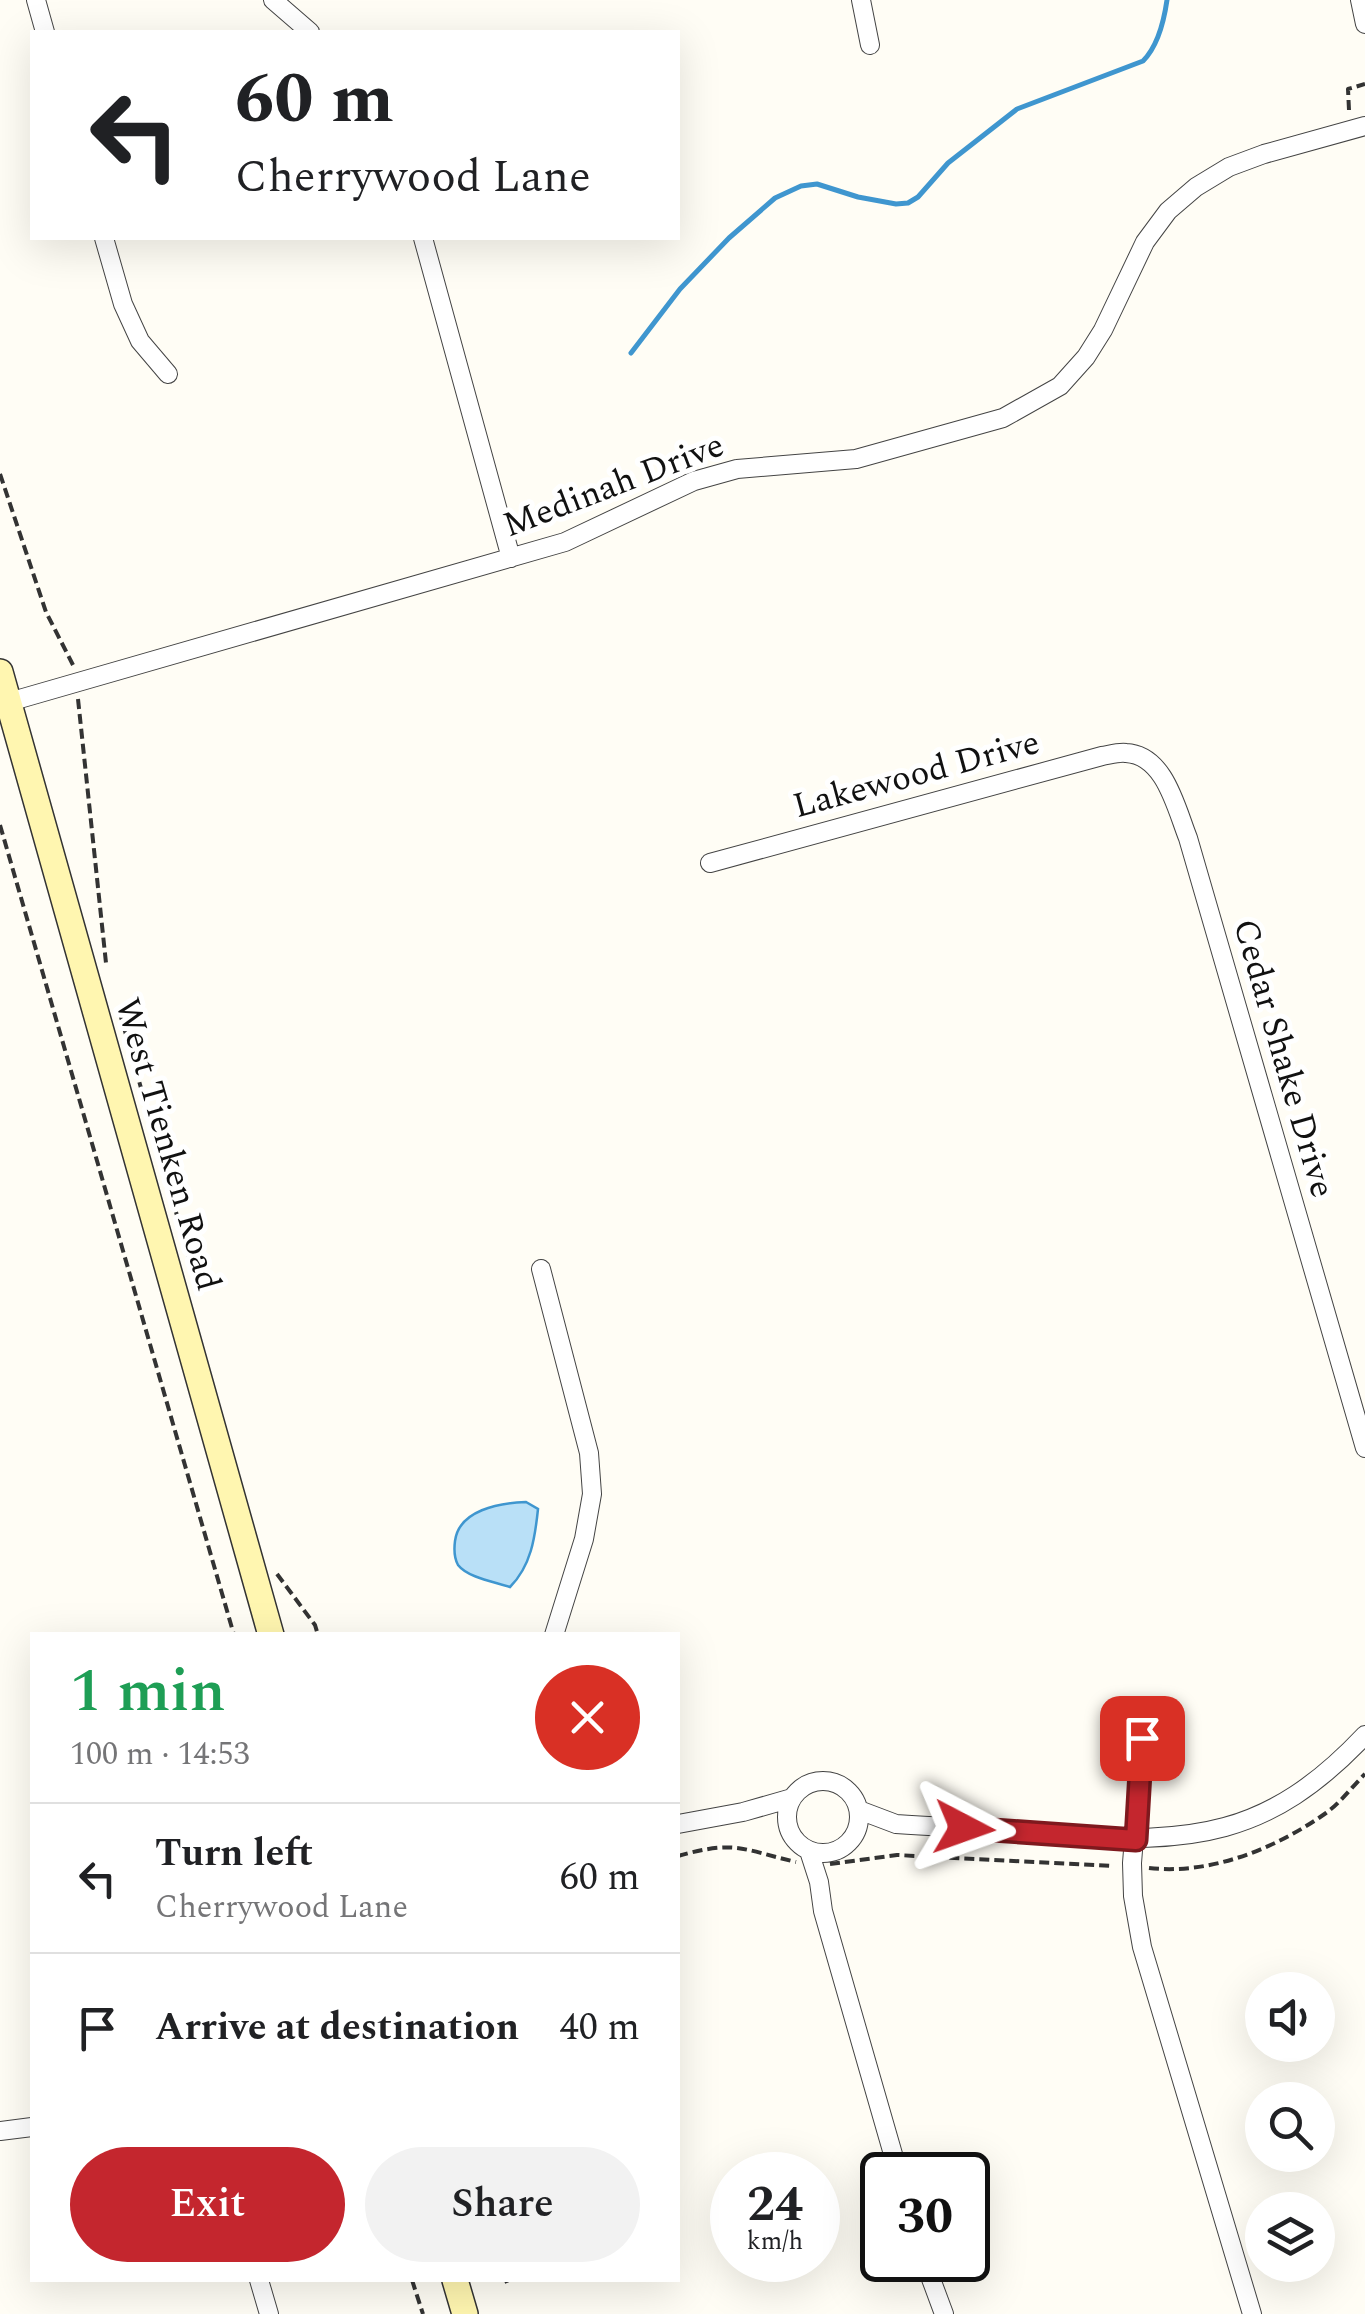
<!DOCTYPE html>
<html lang="en">
<head>
<meta charset="utf-8">
<style>
  :root { --surface:#fff; --page:#f2f2f2; --text:#202124; --muted:#757577; --line:#e0e0e0; --accent:#c4262e }
  body { margin:0; font-family:Spectral,serif; background:var(--page); color:var(--text); height:100vh; display:flex; flex-direction:column; font-size:38px; white-space:nowrap }
  * { box-sizing:border-box; margin:0 }
  p { font-size:32px; color:var(--muted) }
  .icon { flex:none; width:55px; height:55px; fill:none; stroke:currentColor; stroke-width:2; stroke-linecap:round; stroke-linejoin:round }
  .map { position:relative; flex:1; overflow:hidden }
  .side { position:absolute; left:30px; top:1632px; width:650px; height:650px; display:flex; flex-direction:column; background:var(--surface); border-radius:0px; box-shadow:0 10px 40px #0002 }
  .side>* { flex:none }
  .guide { position:absolute; left:30px; top:30px; width:650px; height:210px; border-radius:0px; box-shadow:0 10px 40px #0002; background:#fff; color:var(--text); overflow:hidden }
  .fabs { position:absolute; left:1245px; top:1972px; display:grid; gap:20px }
  .fabs a { display:grid; place-items:center; width:90px; height:90px; border-radius:50%; background:var(--surface); box-shadow:0 10px 40px #0002; font-size:50px }
  .speed { position:absolute; left:710px; top:2152px; display:flex; gap:20px; font-size:50px; font-weight:700; text-align:center }
  .speed>* { display:grid; place-content:center; width:130px; height:130px; border-radius:50%; background:var(--surface); box-shadow:0 10px 40px #0002; line-height:1 }
  .speed small { font-size:25px; font-weight:400 }
  .speed .limit { border:5px solid #111; border-radius:15px; background:#fff; color:#111 }
  .pin { position:absolute; display:grid; place-items:center; width:85px; height:85px; color:#fff; margin:-42px; border-radius:20px; box-shadow:0 5px 15px #0006 }
  .me { position:absolute; width:110px; margin:-55px; rotate:94deg; stroke-linejoin:round; filter:drop-shadow(0 0 8px #0008) }
  .turn { display:flex; align-items:center; gap:35px; height:210px; padding:0 40px; font-size:45px }
  .turn .icon { width:130px; height:130px; stroke-width:2.5 }
  .turn b { display:block; font-size:70px; line-height:85px }
  .round { display:grid; place-items:center; flex:none; width:105px; height:105px; border-radius:52px; background:var(--page) }
  .headline { display:flex; align-items:center; justify-content:space-between; height:170px; padding:0 40px }
  h1 { font-size:60px; font-weight:600; line-height:75px; color:#1e9e55 }
  .primary-button { display:flex; gap:20px; margin-top:auto; padding:20px 40px }
  .primary-button a { flex:1; height:115px; border-radius:60px; background:var(--accent); color:#fff; font-size:40px; font-weight:600; line-height:115px; text-align:center }
  .primary-button a+a { background:var(--page); color:var(--text) }
  ul { padding:0; list-style:none }
  li { display:flex; align-items:center; gap:30px; height:150px; padding:0 40px; border-top:2px solid var(--line) }
  li div { flex:1 }
  li b { display:block; font-size:38px }
  li em { font-style:normal }
  .map>svg:first-child { display:block }
  .water { fill:#b9e0f7; stroke:#3f96cf; stroke-width:2.5 }
  .lines { fill:none; stroke-linecap:round; stroke-linejoin:round }
  .stream { stroke:#3f96cf; stroke-width:5 }
  .street-casing { stroke:#444; stroke-width:20 }
  .secondary-casing { stroke:#333; stroke-width:28 }
  .path { stroke:#333; stroke-width:4; stroke-dasharray:10 5; stroke-linecap:butt }
  .street { stroke:#fff; stroke-width:18 }
  .secondary { stroke:#fff6b0; stroke-width:25 }
  .route-casing { stroke:#7f191e; stroke-width:25 }
  .route { stroke:#c4262e; stroke-width:18 }
  .labels { text-anchor:middle; stroke-width:10; stroke-linejoin:round; paint-order:stroke }
  .street-label { font-size:35px; fill:#111; stroke:#fff }
</style>
</head>
<body>
<div class="map">
<svg width="1365" height="2314" viewBox="0 0 1365 2314">
  <rect width="100%" height="100%" fill="#fffdf5"/>
  <path class="water" d="M 526,1502 L 538,1509 C 535,1538 531,1566 510,1587 C 496,1582 468,1578 458,1565 C 454,1558 454,1549 455,1541 C 459,1510 499,1503 526,1502 Z"/>
  <g class="lines">
    <path class="stream" d="M 631,353 L 680,289 L 729,238 L 775,198 L 801,186 L 817,184 L 858,197 L 896,204 L 908,203 L 918,197 L 948,163 L 1017,109 L 1143,61 C 1158,46 1164,21 1167,0"/>
    <g class="street-casing">
      <path id="street" d="M 36,0 L 45,32
        M 273,0 L 310,32
        M 861,0 L 870,45
        M 1360,0 L 1365,24
        M 104,238 L 123,304 L 140,341 L 168,374
        M 423,238 L 511,558
        M 9,702 L 565,542 L 694,481 L 737,469 L 856,459 L 1003,418 L 1060,386 L 1086,357 L 1103,330 L 1145,242 L 1168,211 L 1196,187 L 1229,167 L 1264,154 L 1365,126
        M 710,863 L 1102,756 C 1109,755 1118,752 1126,753 C 1165,755 1176,808 1188,838 L 1365,1448
        M 541,1269 L 589,1453 L 592,1494 L 584,1539 L 554,1635
        M 1142,1738 L 1132,1863 L 1133,1896 L 1142,1947 L 1252,2314
        M787 1817a36 36 0 1 1 72 0a36 36 0 1 1-72 0Z
        M 859,1810 L 896,1824 C 949,1827 1003,1831 1057,1835 C 1191,1844 1268,1838 1365,1735
        M 678,1824 L 743,1812 L 792,1798
        M 809,1851 L 819,1882 L 823,1911 L 899,2175
        M 0,2131 L 32,2127
        M 924,2260 L 944,2314
        M 259,2280 L 269,2314"/>
    </g>
    <g class="secondary-casing">
      <path id="secondary" d="M 0,672 L 271,1635
        M 455,2280 L 465,2314"/>
    </g>
    <path class="path" d="M 1349,110 L 1348,89 L 1365,84
      M 0,474 L 46,612 L 73,665
      M 78,699 L 106,963
      M 0,825 L 234,1635
      M 119,1010 L 198,1290
      M 277,1574 L 315,1625 L 318,1635
      M 678,1856 C 735,1840 741,1849 796,1862
      M 830,1864 L 897,1855 L 1114,1866
      M 1149,1868 C 1210,1875 1275,1849 1326,1813 C 1340,1803 1352,1787 1365,1774
      M 412,2280 L 423,2314
      M 506,2280 L 507,2283"/>
    <use href="#street" class="street"/>
    <use href="#secondary" class="secondary"/>
  </g>
  <g class="lines">
    <g class="route-casing">
      <path id="route" d="M 964,1828 L 1136,1840 L 1142,1738"/>
    </g>
    <use href="#route" class="route"/>
  </g>
  <g class="labels">
    <g class="street-label">
      <text transform="translate(613 484) rotate(-21)" y="12">Medinah Drive</text>
      <text transform="translate(916 773) rotate(-15)" y="12">Lakewood Drive</text>
      <text transform="translate(1285 1058) rotate(74)" y="12">Cedar Shake Drive</text>
      <text transform="translate(169 1144) rotate(74)" y="12">West Tienken Road</text>
    </g>
  </g>
</svg>
<div class="fabs">
<a><svg class="icon" aria-label="sound" viewBox="0 0 24 24"><path d="M4 9h4l5-4v14l-5-4H4zM17 9q2 3 0 6"/></svg></a>
<a><svg class="icon" aria-label="search" viewBox="0 0 24 24"><circle cx="10" cy="10" r="6"/><path d="M15 15l6 6"/></svg></a>
<a><svg class="icon" aria-label="layers" viewBox="0 0 24 24"><path d="M12 4l9 5-9 5-9-5zM3 14l9 5 9-5"/></svg></a>
</div>
<div class="speed"><div>24<small>km/h</small></div><div class="limit">30</div></div>
<div class="pin" style="left:1142px;top:1738px;background:#d93025"><svg class="icon" aria-label="arrive" viewBox="0 0 24 24"><path d="M6 21V4h12l-3 4 3 4H6"/></svg></div>
<svg class="me" style="left:964px;top:1828px" viewBox="-20 -20 40 40"><path d="M0-17L14 15 0 8-14 15z" fill="#c4262e" stroke="#fff" stroke-width="4"/></svg>
<div class="guide">
<div class="turn"><svg class="icon" aria-label="left" viewBox="0 0 24 24"><path d="M17 20v-9H6M10 6l-5 5 5 5"/></svg><div><b>60 m</b>Cherrywood Lane</div></div>
</div>
<section class="side">
<div class="headline"><div><h1>1 min</h1><p>100 m · 14:53</p></div><a class="round" style="background:#d93025;color:#fff"><svg class="icon" aria-label="close" viewBox="0 0 24 24"><path d="M6 6l12 12M18 6L6 18"/></svg></a></div>
<ul>
<li><svg class="icon" aria-label="left" viewBox="0 0 24 24"><path d="M17 20v-9H6M10 6l-5 5 5 5"/></svg><div><b>Turn left</b><p>Cherrywood Lane</p></div><em>60 m</em></li>
<li><svg class="icon" aria-label="arrive" viewBox="0 0 24 24"><path d="M6 21V4h12l-3 4 3 4H6"/></svg><div><b>Arrive at destination</b></div><em>40 m</em></li>
</ul>
<div class="primary-button"><a>Exit</a><a>Share</a></div>
</section>
</div>
</body>
</html>
